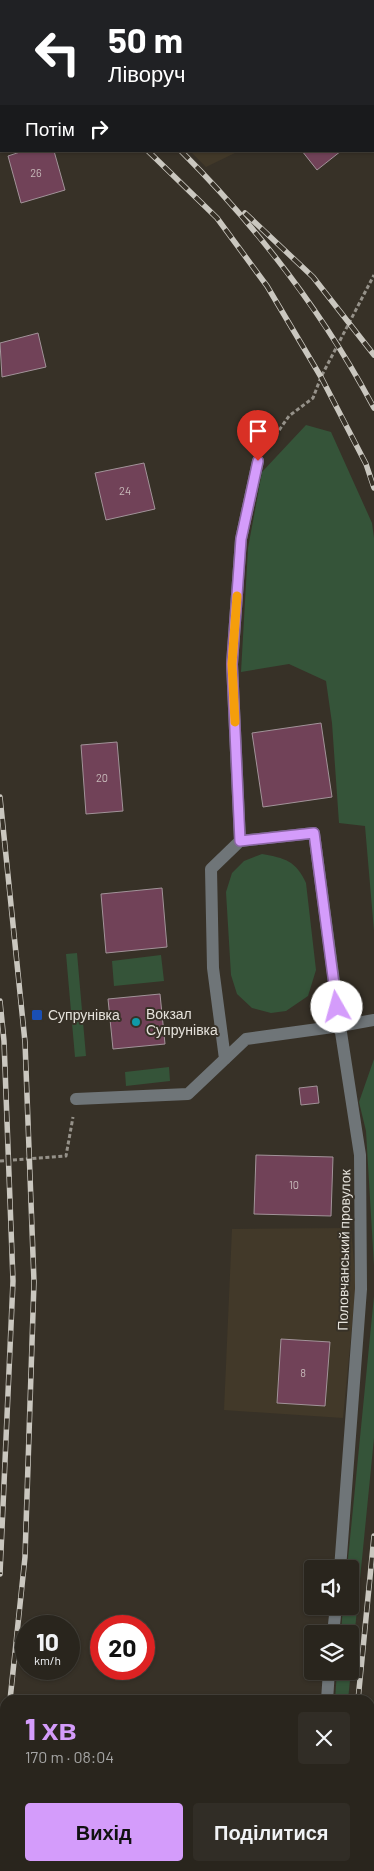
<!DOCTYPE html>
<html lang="uk">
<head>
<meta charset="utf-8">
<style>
  :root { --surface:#29251d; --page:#312d26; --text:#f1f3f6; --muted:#a5a5a4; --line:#45423b; --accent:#d49cfb }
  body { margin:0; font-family:Barlow,sans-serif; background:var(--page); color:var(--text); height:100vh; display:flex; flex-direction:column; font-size:19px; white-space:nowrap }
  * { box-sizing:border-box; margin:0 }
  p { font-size:16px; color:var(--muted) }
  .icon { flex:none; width:28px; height:28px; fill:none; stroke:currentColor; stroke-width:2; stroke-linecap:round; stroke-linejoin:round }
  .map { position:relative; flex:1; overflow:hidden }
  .panel { position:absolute; left:0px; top:1695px; width:375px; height:176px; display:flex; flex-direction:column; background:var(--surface); border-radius:15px 15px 0 0; box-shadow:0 1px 4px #0004,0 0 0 1px var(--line) }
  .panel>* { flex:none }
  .top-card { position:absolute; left:0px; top:0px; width:375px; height:152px; box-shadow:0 1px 4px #0004,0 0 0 1px var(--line); background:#202124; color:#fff; overflow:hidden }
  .controls { position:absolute; left:304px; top:1560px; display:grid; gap:10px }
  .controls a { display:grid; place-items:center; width:55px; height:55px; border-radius:5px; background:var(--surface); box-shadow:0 1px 4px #0004,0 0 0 1px var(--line); font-size:25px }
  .speed { position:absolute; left:15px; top:1615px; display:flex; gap:10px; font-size:25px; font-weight:700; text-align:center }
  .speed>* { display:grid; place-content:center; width:65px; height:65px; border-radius:50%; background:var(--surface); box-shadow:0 1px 4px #0004,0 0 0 1px var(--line); line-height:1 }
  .speed small { font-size:12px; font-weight:400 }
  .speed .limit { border:8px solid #d22; background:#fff; color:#111 }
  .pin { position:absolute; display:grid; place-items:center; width:42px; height:42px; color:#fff; margin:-51px -21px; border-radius:50% 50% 50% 0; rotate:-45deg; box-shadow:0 0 5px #0007 }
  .pin .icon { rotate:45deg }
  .me { position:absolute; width:55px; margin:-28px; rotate:353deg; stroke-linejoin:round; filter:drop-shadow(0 0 4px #0008) }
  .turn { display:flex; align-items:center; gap:18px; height:105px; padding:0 25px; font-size:22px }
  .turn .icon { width:65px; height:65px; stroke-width:2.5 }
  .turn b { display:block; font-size:35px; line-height:42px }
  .then { display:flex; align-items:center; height:48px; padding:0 25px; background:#0003; gap:10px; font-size:19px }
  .round { display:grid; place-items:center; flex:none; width:52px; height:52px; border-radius:5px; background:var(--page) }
  .head { display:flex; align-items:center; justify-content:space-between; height:85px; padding:0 25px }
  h1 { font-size:30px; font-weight:800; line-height:38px; color:var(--accent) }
  .cta { display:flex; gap:10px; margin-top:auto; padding:10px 25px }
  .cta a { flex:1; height:58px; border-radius:5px; background:var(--accent); color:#111; font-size:20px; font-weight:800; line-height:58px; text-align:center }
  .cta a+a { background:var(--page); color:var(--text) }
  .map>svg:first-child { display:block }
  .built { fill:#423929 }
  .green { fill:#355439 }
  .building { fill:#714258; stroke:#a29399 }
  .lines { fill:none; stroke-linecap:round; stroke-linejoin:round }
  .path { stroke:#96928a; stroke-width:3; stroke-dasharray:4 2.5; stroke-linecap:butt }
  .minor { stroke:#6f7578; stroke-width:12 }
  .rail-casing { stroke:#cac7bf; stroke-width:5.5 }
  .rail { stroke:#373127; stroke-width:4; stroke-dasharray:11; stroke-linecap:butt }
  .route-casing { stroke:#8a65a3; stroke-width:12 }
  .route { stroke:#d49cfb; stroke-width:9 }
  .slow { stroke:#f59e0b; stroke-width:9 }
  .transit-dot { fill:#1a4fb4; stroke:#373127; stroke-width:2 }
  .culture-dot { fill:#0f9aa8; stroke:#373127; stroke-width:2 }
  .labels { text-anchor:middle; stroke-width:4; stroke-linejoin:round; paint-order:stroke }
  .number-label { font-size:11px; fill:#c8baba }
  .poi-label { font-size:14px; fill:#e5e2db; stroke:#373127; text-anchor:start }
  .street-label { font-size:14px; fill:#e5e2db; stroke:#373127 }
</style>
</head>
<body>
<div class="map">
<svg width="374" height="1871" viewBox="0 0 374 1871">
  <rect width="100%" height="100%" fill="#373127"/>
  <path class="built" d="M 43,0 L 171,0 L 172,1 L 44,1 Z
    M 190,151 L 239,151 L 206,167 Z
    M 351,1228 L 356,1286 L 343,1418 L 224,1410 L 232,1229 Z
    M 374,1762 L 374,1871 L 361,1871 L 361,1866 L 370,1866 L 370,1794 Z"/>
  <path class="green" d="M 306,425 L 331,432 L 372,523 L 374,538 L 374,931 L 365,826 L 339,823 L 332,723 L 326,681 L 289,664 L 241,672 L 248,548 L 262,472 Z
    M 262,854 C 285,858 296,861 306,883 L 316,970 L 308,996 L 286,1011 L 271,1013 L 252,1008 L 237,994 L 231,975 L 226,892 L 232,873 L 244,861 Z
    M 77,953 L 86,1056 L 75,1057 L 66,954 Z
    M 161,955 L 164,981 L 114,986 L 112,961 Z
    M 374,1059 L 374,1266 L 366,1131 L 359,1102 Z
    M 169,1067 L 170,1081 L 126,1086 L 125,1072 Z
    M 374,1296 L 374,1438 L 348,1700 L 335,1700 L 337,1671 L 350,1671 L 350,1634 L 341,1634 L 343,1606 L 350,1606 L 350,1569 L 347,1569 Z"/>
  <path class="building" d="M 185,0 L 349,0 L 350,1 L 186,1 Z
    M 23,151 L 54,151 L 65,190 L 21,203 L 8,156 Z
    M 302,151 L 341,151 L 317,170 Z
    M 38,333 L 46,367 L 2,377 L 0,343 Z
    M 144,463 L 155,509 L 106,520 L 95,473 Z
    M 321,723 L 332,797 L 263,807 L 252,733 Z
    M 117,742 L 123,811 L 86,814 L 81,745 Z
    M 162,888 L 167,947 L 106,953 L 101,894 Z
    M 160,994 L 165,1044 L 113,1049 L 108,999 Z
    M 317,1086 L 319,1103 L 301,1105 L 299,1088 Z
    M 256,1155 L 333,1157 L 331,1216 L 254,1214 Z
    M 281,1339 L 330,1342 L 325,1406 L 277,1403 Z
    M 135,1866 L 192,1866 L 192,1871 L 135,1871 Z"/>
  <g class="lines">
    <path class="path" d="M 268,446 L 289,416 L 313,398 L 321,377 L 374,275
      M 0,1161 L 66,1156 L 73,1117"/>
    <path class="minor" d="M 240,841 L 232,664 L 241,539 L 258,461
      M 225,1059 L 213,968 L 211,869 L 240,841 L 314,833 L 340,1026 L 360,1155 L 361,1289 L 340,1569
      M 76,1099 L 188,1094 L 246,1039 L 340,1026 L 374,1020
      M 333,1634 L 336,1606
      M 327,1700 L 329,1671
      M 214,1866 L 215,1871
      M 318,1871 L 318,1866"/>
    <g class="rail-casing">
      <path id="rail" d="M 17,0 L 18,1
        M 148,151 L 217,218 L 267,286 L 321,377 L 366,464 L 374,488
        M 181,151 C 256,226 324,314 374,408
        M 245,213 L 313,277 L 374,355
        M 0,797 L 25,1042 L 34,1282 L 25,1557 L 10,1700
        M 0,1001 L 4,1041 L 13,1281 L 0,1574
        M 358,1700 L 374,1536
        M 0,1792 L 5,1745
        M 342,1871 L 342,1866"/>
    </g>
    <use href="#rail" class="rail"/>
  </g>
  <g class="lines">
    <g class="route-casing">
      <path id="route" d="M 258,461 L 241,539 L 232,664 L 240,841 L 314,833 L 337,1007"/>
    </g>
    <use href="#route" class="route"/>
    <path class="slow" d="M 235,722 L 232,664 L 237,596"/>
  </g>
  <rect class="transit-dot" x="31" y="1009" width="12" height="12" rx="2.5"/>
  <circle class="culture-dot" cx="136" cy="1022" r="5"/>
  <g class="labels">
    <g class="number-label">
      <text x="36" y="177">26</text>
      <text x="125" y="495">24</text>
      <text x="102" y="782">20</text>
      <text x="294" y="1189">10</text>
      <text x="303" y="1377">8</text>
    </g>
    <g class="poi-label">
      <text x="146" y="1019">Вокзал<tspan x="146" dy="16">Супрунівка</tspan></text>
      <text x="48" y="1020">Супрунівка</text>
    </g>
    <g class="street-label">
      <text transform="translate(344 1250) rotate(-89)" y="5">Половчанський провулок</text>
    </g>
  </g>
</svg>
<div class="controls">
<a><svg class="icon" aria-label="sound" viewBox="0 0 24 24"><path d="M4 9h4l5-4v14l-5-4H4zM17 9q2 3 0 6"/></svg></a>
<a><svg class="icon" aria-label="layers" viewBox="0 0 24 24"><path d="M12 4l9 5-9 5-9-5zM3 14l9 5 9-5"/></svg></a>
</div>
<div class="speed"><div>10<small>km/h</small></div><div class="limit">20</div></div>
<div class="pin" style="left:258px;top:461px;background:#d93025"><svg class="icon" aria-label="arrive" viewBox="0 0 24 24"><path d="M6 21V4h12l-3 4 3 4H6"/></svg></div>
<svg class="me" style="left:337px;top:1007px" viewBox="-20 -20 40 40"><circle r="19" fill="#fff"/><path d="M0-13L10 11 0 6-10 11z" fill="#d49cfb"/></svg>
<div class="top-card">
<div class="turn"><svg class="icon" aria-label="left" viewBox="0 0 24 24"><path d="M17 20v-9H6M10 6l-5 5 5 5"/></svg><div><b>50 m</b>Ліворуч</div></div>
<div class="then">Потім<svg class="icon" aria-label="right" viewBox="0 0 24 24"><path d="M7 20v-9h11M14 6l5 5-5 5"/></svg></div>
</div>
<section class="panel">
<div class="head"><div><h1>1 хв</h1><p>170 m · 08:04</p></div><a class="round"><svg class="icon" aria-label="close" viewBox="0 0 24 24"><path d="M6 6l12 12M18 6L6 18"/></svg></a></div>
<div class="cta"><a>Вихід</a><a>Поділитися</a></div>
</section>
</div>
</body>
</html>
